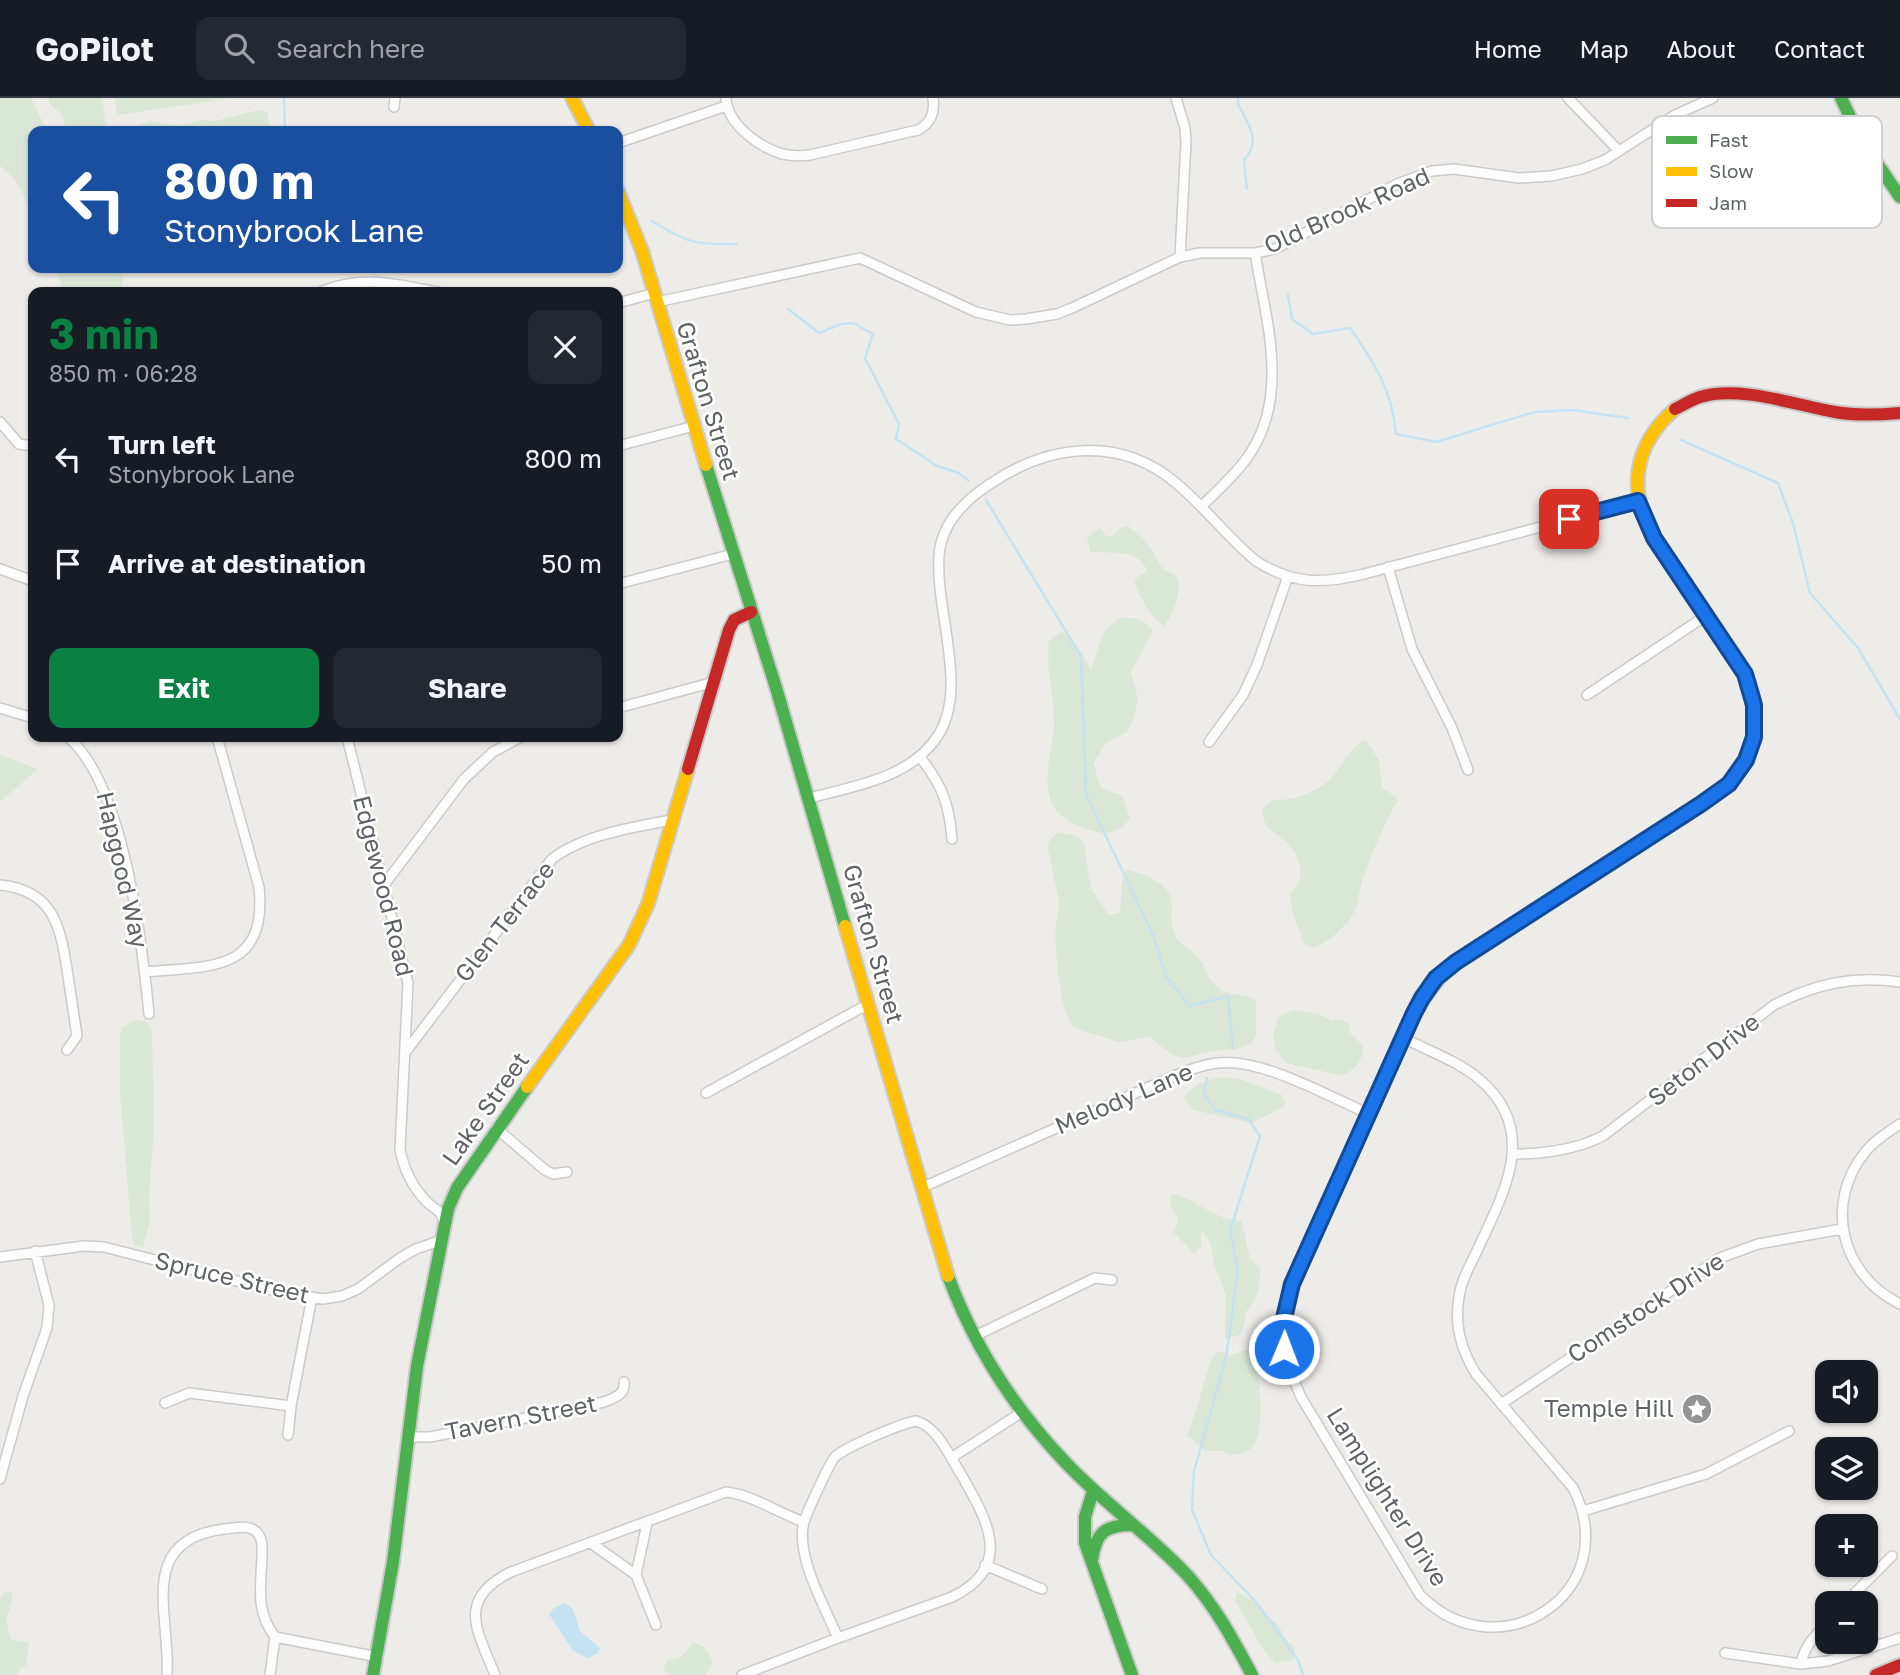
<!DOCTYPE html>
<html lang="en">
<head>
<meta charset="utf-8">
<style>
  :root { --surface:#171b24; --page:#242831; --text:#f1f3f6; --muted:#9ea1a6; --line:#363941; --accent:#0b8043 }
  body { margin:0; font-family:"Golos Text",sans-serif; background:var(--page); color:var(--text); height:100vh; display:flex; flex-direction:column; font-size:26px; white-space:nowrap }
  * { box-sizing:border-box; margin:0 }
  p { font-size:23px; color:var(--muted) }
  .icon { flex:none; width:38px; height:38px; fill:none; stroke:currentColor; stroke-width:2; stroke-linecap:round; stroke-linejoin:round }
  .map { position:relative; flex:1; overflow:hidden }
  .sheet { position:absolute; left:28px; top:189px; width:595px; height:455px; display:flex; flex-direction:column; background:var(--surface); border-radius:14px; box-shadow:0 2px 5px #0004 }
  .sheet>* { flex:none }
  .hud { position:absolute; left:28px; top:28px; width:595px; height:147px; border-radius:14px; box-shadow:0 2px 5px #0004; background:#1a4fa0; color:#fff; overflow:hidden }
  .buttons { position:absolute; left:1815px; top:1262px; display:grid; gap:14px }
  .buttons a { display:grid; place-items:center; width:63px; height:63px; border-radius:14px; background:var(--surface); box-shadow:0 2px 5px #0004; font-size:35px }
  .pin { position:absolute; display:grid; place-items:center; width:60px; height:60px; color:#fff; margin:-30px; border-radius:14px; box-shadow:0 4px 10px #0006 }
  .me { position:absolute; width:77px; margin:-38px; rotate:1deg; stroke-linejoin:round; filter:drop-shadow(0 0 5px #0008) }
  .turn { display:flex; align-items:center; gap:24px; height:147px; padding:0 21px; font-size:32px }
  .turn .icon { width:91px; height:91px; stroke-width:2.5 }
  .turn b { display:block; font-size:49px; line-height:60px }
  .round { display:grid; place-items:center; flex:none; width:74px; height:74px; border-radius:14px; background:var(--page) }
  .headline { display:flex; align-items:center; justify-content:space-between; height:119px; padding:0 21px }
  h1 { font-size:42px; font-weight:700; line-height:52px; color:var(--accent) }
  .primary-button { display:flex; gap:14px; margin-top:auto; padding:14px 21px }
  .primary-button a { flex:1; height:80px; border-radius:14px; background:var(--accent); color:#fff; font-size:28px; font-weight:700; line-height:80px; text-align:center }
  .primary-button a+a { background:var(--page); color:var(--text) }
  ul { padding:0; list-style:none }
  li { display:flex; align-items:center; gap:21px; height:105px; padding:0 21px }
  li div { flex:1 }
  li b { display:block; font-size:26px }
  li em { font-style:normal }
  header { display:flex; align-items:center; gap:42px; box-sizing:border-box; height:98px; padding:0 35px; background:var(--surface); border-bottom:2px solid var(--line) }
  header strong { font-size:33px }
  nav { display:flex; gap:38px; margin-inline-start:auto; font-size:24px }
  .search { width:490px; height:63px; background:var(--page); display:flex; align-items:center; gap:18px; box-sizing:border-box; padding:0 24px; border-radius:14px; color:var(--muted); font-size:26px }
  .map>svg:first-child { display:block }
  .green { fill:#dae7d7 }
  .water { fill:#c4e2f1 }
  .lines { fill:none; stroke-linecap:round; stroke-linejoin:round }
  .stream { stroke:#c4e2f1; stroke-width:2.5 }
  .street-casing { stroke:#cacac9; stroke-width:12 }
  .fast-casing { stroke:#cacac9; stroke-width:16 }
  .slow-casing { stroke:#cacac9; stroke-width:16 }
  .jam-casing { stroke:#cacac9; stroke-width:16 }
  .street { stroke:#fcfcfc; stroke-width:9 }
  .fast { stroke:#4caf50; stroke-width:12 }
  .slow { stroke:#ffc107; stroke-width:12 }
  .jam { stroke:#c62828; stroke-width:12 }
  .route-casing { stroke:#114b97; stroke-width:18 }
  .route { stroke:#1a73e8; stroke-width:12 }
  .labels { text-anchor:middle; stroke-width:5; stroke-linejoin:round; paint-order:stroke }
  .street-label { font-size:24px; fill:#5f6366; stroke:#fff }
  .poi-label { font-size:24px; fill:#5f6366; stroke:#fff; text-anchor:end }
  .key { fill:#fff; stroke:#cfd0d1; stroke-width:2 }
  .key-label { font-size:19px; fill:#5f6366 }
</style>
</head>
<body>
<header>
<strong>GoPilot</strong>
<div class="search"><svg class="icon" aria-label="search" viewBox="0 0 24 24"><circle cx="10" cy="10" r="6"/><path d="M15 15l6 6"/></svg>Search here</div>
<nav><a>Home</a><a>Map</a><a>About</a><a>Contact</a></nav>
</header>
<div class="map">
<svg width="1900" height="1577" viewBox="0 0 1900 1577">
  <rect width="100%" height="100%" fill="#eeece9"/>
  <path class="green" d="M 0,0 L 31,0 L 47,33 L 33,33 L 33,150 C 28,141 34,137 33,128 C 30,107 19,81 0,68 Z
    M 49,0 L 102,0 L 107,33 L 66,33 L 62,17 L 49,5 Z
    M 115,0 L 234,0 L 117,17 Z
    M 259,12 L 267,14 L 270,33 L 141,33 L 139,30 L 141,26 L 152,23 L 177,28 L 203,22 L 215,23 Z
    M 52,170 L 124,170 L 122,194 L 64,194 L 57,175 Z
    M 1127,428 C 1136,434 1144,441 1151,450 C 1155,456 1157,464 1162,469 C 1167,475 1176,474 1178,482 C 1181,494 1172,520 1164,528 C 1150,520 1139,497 1134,482 L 1147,473 C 1140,450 1111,456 1090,454 L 1087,439 L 1100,430 L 1106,438 L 1113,438 L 1118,431 Z
    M 1125,519 L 1141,522 L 1153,532 L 1131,574 L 1138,601 L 1133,622 L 1127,634 L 1106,645 L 1094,664 C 1099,687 1098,692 1122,697 L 1130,721 C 1125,726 1120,732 1113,734 C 1097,739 1060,723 1053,708 C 1041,683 1052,654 1054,628 C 1055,600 1045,572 1049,543 L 1060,534 L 1068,536 L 1091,570 C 1103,547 1096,529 1125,519 Z
    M 1366,642 L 1379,662 L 1382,690 L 1395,698 L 1397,703 C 1384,727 1373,752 1364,778 C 1360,788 1359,799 1356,810 C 1349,827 1330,843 1314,850 L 1304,845 L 1292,813 L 1290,795 C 1315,773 1291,742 1267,730 L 1263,719 L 1263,710 L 1272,702 C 1292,703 1320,694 1333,678 C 1345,664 1349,649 1366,642 Z
    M 0,657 L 38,671 L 0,704 Z
    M 1059,734 L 1077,738 L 1084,745 L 1090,788 L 1098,802 L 1110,817 L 1120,814 L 1122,784 L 1126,772 C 1142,774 1171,786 1172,805 C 1172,816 1170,826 1175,837 C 1179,847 1188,849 1195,856 C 1204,865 1206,879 1216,888 C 1228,899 1242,894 1256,902 L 1256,937 L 1253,944 L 1241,950 L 1213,953 L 1184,960 L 1173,957 L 1149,939 L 1119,944 L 1080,932 L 1072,928 L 1064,909 L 1058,877 L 1055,837 L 1059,804 L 1048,751 C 1048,742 1052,738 1059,734 Z
    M 1293,912 L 1318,916 L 1332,922 L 1340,921 L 1349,926 L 1350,935 L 1363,948 C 1363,963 1356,970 1343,978 L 1286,965 L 1275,951 L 1273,937 L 1278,919 Z
    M 136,922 L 146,923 L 152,934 L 154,1028 L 149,1098 L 150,1123 L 143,1150 L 135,1147 L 132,1140 L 120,994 L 120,936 L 122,929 Z
    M 1225,979 L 1242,982 L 1282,997 L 1285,1006 C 1277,1015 1263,1018 1252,1025 L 1193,1012 L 1184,1000 C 1193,985 1210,981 1225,979 Z
    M 1172,1095 C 1197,1102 1217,1123 1242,1123 L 1250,1161 L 1260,1170 C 1260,1191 1259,1199 1245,1215 L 1245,1226 L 1240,1237 L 1225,1241 L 1226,1197 L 1215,1169 L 1210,1144 L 1201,1132 L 1201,1149 L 1194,1156 L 1174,1135 L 1178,1122 L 1170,1106 Z
    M 1246,1252 L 1255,1258 C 1259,1278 1269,1344 1246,1354 C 1242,1356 1234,1356 1229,1357 L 1222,1353 L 1205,1353 L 1187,1337 L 1193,1322 L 1210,1264 L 1214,1256 L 1221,1253 L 1228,1258 Z
    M 1237,1493 L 1257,1506 L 1264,1516 L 1279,1528 L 1284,1539 L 1295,1550 L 1293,1562 L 1275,1565 L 1262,1550 L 1235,1502 Z
    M 12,1494 C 15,1517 0,1509 11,1542 L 29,1544 L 26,1568 L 20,1570 L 17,1577 L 0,1577 L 0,1501 L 3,1495 Z
    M 693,1545 C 705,1547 710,1555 712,1565 L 706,1577 L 668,1577 L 664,1571 L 666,1563 L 681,1559 Z"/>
  <path class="water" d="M 565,1505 L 573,1511 L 580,1533 L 600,1550 L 598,1555 L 588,1560 L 573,1553 L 549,1516 L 554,1510 Z"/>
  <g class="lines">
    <path class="stream" d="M 284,0 L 285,33
      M 1238,0 L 1238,6 C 1248,26 1262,42 1244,62 L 1247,91
      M 652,123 C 688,145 695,147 737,146
      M 1288,197 L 1292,221 L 1313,236 L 1350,230 C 1375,266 1392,291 1396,336 L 1436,344 L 1534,314 L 1572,312 L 1628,320
      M 788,211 L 819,235 L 841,226 L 853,225 L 873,236 L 865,260 L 899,326 L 896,341 L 937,368 L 959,375 L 969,383
      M 1681,342 L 1778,385 L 1793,425 L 1810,495 L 1858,550 L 1900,621
      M 986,402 L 1081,558 L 1086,696 L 1153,837 L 1167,880 L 1190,908 L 1228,898 L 1233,951
      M 1207,980 L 1204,995 L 1215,1012 L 1248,1021 L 1260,1038 L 1230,1133 L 1238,1173 L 1226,1260 L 1194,1373 L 1192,1412 L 1211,1457 L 1257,1505 L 1298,1562 L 1303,1577"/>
    <g class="street-casing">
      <path id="street" d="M 726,0 C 727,26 759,49 782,56 C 792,58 801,58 810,57 L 918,32 C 931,25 935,15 933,0
        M 1176,0 L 1185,30 L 1186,44 L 1180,159
        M 1568,0 L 1619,53
        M 394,9 L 395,0
        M 618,45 L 726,8
        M 320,194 C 364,176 393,186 438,194
        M 657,204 L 860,160 L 976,214 L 1010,222 L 1026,221 L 1057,216 L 1072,210 L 1180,159 L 1200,155 L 1255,155 L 1275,151 L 1397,86 L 1432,73 L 1454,71 L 1519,80 L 1551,78 L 1582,71 L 1605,62 L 1675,17 L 1713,0
        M 618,205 L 655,195
        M 0,324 L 19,346 L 33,348
        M 618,348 L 694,328
        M 1202,408 C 1217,393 1234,378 1247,360 C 1291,299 1266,223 1255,155
        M 1388,469 L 1412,551 L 1452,630 L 1468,672
        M 0,471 L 33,483
        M 618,486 L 733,456
        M 1587,597 L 1707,517
        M 0,610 L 33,620
        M 618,610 L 714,584
        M 68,639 C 124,687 142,843 149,916
        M 347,639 L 408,885 L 400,1052 C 404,1071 413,1090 427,1104 C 435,1112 442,1112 444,1125
        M 1209,644 L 1243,597 L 1257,567 L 1288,478
        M 920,659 C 942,687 949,705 952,741
        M 809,700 C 855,688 912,680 939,636 C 968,588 935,512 939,458 C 941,424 966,401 993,384 C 1051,346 1120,338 1176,385 C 1205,409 1227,439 1256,463 C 1294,487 1322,486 1364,476 L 1638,403
        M 0,787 C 55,792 61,831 68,878 C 71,898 74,918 77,938 L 67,952
        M 384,787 L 464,681 L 493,654 L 521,639
        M 145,874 C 209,868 268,875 259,789 L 217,639
        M 1404,940 C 1428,953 1458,963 1479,981 C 1541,1033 1503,1096 1476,1155 C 1469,1169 1461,1184 1459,1199 C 1454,1227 1461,1252 1476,1276 L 1573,1390 C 1626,1494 1499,1577 1420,1497 L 1301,1299 C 1283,1260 1280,1227 1292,1186 Z
        M 407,952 L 552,761 C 583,737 633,729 672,722
        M 706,995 L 861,910 L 869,909
        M 1900,1026 C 1888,1034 1875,1042 1866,1053 C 1823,1105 1841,1177 1900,1206
        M 496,1030 L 545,1072 L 553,1076 L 567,1074
        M 1513,1056 C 1544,1056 1575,1052 1603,1038 L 1774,907 C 1815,886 1854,877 1900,884
        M 921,1090 L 1167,981 C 1184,974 1200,967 1218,965 C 1262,960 1328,998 1369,1016
        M 0,1159 L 84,1148 L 104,1149 L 276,1193 L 323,1201 L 342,1198 L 358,1191 L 400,1160 L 416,1151 L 439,1143 L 442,1138
        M 975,1238 L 1095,1180 L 1112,1182
        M 165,1305 L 189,1295 L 291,1308
        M 1501,1306 L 1720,1160 L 1758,1146 L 1842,1131
        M 288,1337 L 291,1308 L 312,1199
        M 407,1339 L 430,1339 L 604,1304 C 613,1300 626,1297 624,1284
        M 951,1360 L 1022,1314
        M 0,1381 L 23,1298 L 47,1230 L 49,1207 L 35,1153
        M 1583,1413 L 1706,1376 L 1789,1333
        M 804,1424 C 807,1414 830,1364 835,1359 C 847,1348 900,1326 916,1323 C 936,1328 948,1355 958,1371 C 984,1417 1018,1467 952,1499 L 838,1540
        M 591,1445 L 636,1477 L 656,1527
        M 985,1467 L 1042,1491
        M 636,1477 L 647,1425
        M 1845,1505 L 1892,1458
        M 275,1539 L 378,1559
        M 1725,1555 L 1801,1566 L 1828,1563 L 1900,1540
        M 1801,1566 C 1804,1548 1815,1538 1827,1525
        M 167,1577 C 171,1518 135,1442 224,1431 C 236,1430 251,1425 259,1437 C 263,1443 262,1451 262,1458 C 261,1488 255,1513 275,1539 L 270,1577
        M 495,1577 C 477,1532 456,1501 511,1474 L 726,1394 C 753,1397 778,1415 804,1424 C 795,1458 825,1509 838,1540 L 742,1577"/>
    </g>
    <g class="fast-casing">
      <path id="fast" d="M 1841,0 L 1861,42 L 1900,99
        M 706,367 L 777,593 L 845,828
        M 1404,940 C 1416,910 1431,885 1456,864 L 1678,721
        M 948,1178 C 974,1248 1015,1312 1067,1366 C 1105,1406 1151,1438 1188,1478 C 1215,1508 1234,1543 1252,1577
        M 1093,1393 L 1085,1419 L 1085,1445 L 1132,1577
        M 1092,1462 C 1096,1434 1105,1427 1133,1427
        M 373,1577 L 393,1464 L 417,1268 L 448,1111 L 457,1090 L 527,989"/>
    </g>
    <g class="slow-casing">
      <path id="slow" d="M 572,0 L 589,33
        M 618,93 L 642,153 L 706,367
        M 1675,311 C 1632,348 1627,395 1656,442 L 1746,578 C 1761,610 1758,656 1732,682 C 1717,698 1696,709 1678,721
        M 845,828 L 948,1178
        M 527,989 L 629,847 L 648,806 L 688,671"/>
    </g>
    <g class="jam-casing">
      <path id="jam" d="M 1675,311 C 1683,307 1691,302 1700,299 C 1740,287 1795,307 1835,314 C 1857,318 1878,317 1900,315
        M 688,671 L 729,532 L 734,522 L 751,514
        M 1876,1577 L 1900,1567"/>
    </g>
    <use href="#street" class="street"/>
    <use href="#fast" class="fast"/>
    <use href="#slow" class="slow"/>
    <use href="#jam" class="jam"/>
  </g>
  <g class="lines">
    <g class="route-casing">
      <path id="route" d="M 1284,1251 L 1284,1220 L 1292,1186 L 1414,915 L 1422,900 L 1436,880 L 1456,864 L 1701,706 L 1729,686 L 1746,662 L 1754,639 L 1754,607 L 1745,576 L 1654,440 L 1638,403 L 1569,421"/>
    </g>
    <use href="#route" class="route"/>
  </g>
  <defs>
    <g id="sight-disc" transform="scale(1.575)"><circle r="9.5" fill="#919394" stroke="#fff"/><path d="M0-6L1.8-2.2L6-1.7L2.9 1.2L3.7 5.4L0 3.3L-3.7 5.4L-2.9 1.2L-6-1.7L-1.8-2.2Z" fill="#fff"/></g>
  </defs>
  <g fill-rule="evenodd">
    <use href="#sight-disc" x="1697" y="1311"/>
  </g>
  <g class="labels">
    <g class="street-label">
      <text transform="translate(1347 113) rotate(-24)" y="8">Old Brook Road</text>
      <text transform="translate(708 303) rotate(73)" y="8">Grafton Street</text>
      <text transform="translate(122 772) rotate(77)" y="8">Hapgood Way</text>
      <text transform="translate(383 788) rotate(76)" y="8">Edgewood Road</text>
      <text transform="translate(505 824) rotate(-52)" y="8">Glen Terrace</text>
      <text transform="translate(873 846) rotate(74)" y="8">Grafton Street</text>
      <text transform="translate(1704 962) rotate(-38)" y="8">Seton Drive</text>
      <text transform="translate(1124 1001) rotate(-23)" y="8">Melody Lane</text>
      <text transform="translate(486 1011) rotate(-55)" y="8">Lake Street</text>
      <text transform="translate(232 1180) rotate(13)" y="8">Spruce Street</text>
      <text transform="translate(1646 1210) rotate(-33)" y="8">Comstock Drive</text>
      <text transform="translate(521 1320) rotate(-11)" y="8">Tavern Street</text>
      <text transform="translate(1387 1399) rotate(58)" y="8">Lamplighter Drive</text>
    </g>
    <g class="poi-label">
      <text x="1674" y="1319">Temple Hill</text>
    </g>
  </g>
  <rect x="1652" y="18" width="230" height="112" rx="10" class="key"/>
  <rect x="1666" y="38" width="31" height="8" fill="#4caf50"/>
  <rect x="1666" y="69" width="31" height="9" fill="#ffc107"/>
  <rect x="1666" y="101" width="31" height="8" fill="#c62828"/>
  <g class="key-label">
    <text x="1709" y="49">Fast</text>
    <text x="1709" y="80">Slow</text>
    <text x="1709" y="112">Jam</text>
  </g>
</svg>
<div class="buttons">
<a><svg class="icon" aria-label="sound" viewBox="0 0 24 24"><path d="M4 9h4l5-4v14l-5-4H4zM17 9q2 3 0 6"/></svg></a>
<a><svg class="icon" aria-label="layers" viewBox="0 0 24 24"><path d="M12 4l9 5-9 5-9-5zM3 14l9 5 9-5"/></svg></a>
<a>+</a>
<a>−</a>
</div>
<div class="pin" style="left:1569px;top:421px;background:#d93025"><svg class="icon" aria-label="arrive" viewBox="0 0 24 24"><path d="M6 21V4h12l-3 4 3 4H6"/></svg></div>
<svg class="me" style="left:1284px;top:1251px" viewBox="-20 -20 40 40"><circle r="17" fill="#1a73e8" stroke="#fff" stroke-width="3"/><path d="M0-11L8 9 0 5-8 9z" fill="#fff"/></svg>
<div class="hud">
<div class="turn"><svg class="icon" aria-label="left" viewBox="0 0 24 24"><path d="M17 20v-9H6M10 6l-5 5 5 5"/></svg><div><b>800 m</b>Stonybrook Lane</div></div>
</div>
<section class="sheet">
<div class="headline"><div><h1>3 min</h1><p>850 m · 06:28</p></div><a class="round"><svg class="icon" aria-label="close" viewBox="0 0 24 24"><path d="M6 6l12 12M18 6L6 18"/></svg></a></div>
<ul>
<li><svg class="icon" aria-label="left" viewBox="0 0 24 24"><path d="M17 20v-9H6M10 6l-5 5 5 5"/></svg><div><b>Turn left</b><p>Stonybrook Lane</p></div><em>800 m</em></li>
<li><svg class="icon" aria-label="arrive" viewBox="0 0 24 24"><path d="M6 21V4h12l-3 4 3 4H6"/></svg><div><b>Arrive at destination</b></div><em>50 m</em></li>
</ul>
<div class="primary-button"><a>Exit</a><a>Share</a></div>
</section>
</div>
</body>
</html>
